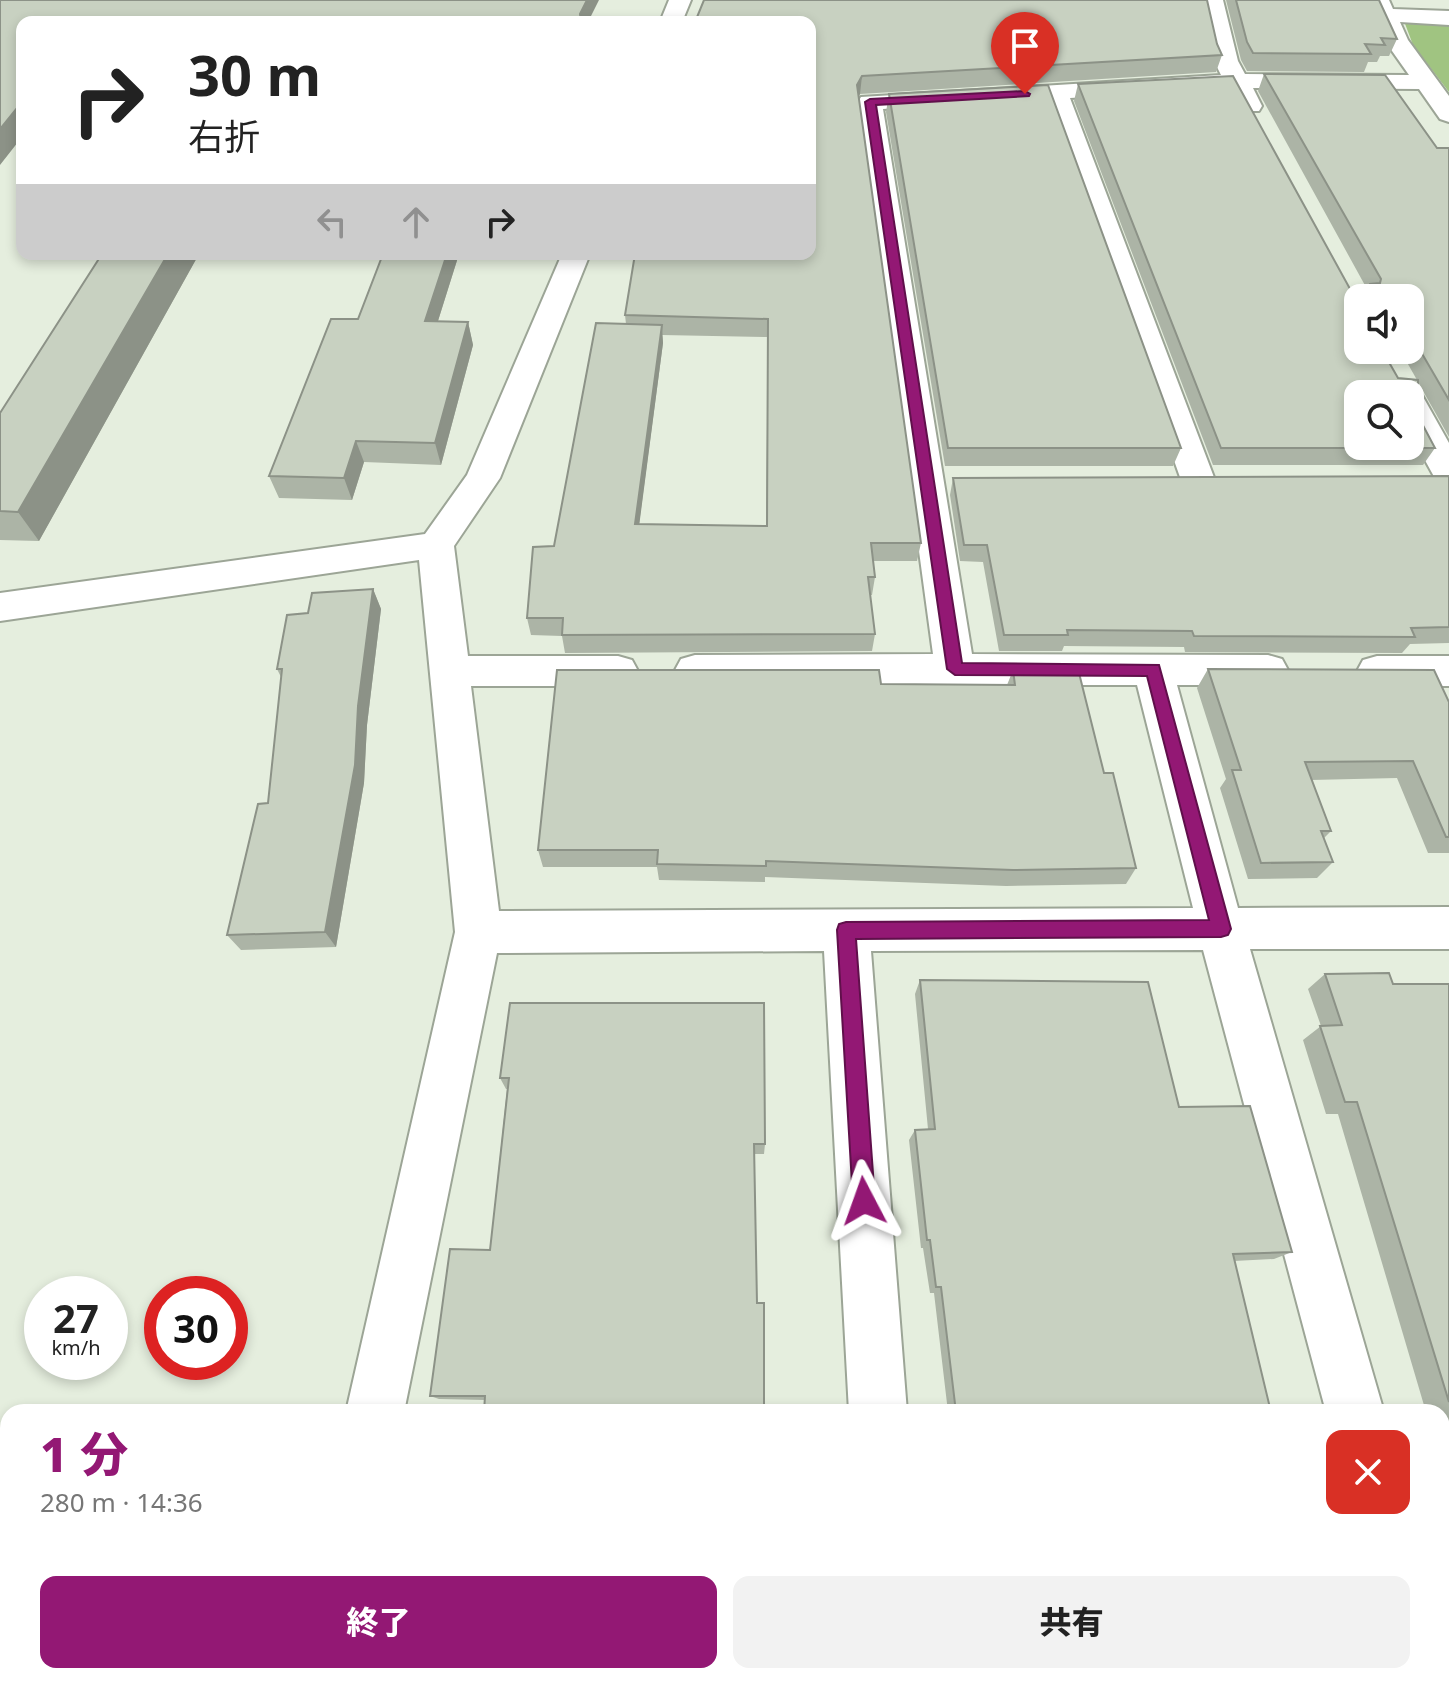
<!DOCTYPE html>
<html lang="ja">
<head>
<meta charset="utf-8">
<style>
  :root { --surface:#fff; --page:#f2f2f2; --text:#222; --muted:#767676; --accent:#931874 }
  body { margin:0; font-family:"Noto Sans","Noto Sans JP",sans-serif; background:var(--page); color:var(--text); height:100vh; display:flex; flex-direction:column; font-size:30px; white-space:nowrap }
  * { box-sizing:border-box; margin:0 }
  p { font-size:26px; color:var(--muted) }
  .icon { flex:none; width:44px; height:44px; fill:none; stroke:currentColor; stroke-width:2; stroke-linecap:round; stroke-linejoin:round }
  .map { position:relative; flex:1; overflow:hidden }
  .details { position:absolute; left:0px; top:1404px; width:1450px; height:280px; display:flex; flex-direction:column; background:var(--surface); border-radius:24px 24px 0 0; box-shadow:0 4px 12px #0003 }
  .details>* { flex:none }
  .banner { position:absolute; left:16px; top:16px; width:800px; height:244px; border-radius:16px; box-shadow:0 4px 12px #0003; background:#fff; color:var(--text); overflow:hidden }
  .buttons { position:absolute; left:1344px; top:284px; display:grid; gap:16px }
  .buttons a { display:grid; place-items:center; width:80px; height:80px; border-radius:16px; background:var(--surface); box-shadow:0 4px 12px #0003; font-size:40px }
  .speed { position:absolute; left:24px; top:1276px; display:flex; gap:16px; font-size:40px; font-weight:700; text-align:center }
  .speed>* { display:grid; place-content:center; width:104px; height:104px; border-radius:50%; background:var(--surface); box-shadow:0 4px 12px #0003; line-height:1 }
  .speed small { font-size:20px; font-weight:400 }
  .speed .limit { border:12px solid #d22; background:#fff; color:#111 }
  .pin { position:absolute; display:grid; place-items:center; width:68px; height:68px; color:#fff; margin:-82px -34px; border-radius:50% 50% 50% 0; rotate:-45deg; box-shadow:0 0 8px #0007 }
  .pin .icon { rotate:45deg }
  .me { position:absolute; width:88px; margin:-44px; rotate:356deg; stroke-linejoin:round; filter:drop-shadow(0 0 6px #0008) }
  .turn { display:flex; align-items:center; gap:28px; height:168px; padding:0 40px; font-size:36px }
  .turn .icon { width:104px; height:104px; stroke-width:2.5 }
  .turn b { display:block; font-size:56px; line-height:68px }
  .lanes { display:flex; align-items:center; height:76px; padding:0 40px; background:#0003; justify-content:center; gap:40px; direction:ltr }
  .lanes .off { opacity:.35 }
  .round { display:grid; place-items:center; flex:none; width:84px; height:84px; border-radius:16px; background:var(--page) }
  .overview { display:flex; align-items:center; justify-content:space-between; height:136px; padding:0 40px }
  h1 { font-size:48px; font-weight:800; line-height:60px; color:var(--accent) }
  .button { display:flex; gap:16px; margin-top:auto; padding:16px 40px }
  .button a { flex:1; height:92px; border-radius:16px; background:var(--accent); color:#fff; font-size:32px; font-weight:800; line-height:92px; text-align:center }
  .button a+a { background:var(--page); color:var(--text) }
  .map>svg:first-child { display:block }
  .green { fill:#a0c481 }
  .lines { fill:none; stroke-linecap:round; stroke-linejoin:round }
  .minor-casing { stroke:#9ca596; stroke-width:4 }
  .minor { fill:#fff; fill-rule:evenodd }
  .wall { fill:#acb4a6; fill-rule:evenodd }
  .shaded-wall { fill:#8c9287 }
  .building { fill:#c8d1c1; stroke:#8c9287; stroke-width:2; fill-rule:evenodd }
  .route { fill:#931874; stroke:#60104b; stroke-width:2 }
</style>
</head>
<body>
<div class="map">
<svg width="1449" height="1684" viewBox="0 0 1449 1684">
  <rect width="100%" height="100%" fill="#e5eede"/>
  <path class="green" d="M 1404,21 L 1449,23 L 1449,92 L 1413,45 Z"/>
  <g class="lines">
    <g class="minor-casing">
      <path id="minor" d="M 669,0 L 691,0 L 682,22 L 660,22 Z
        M 1201,0 L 1223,0 L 1238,61 L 1245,74 L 1409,75 L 1385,41 L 1367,0 L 1389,0 L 1393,9 L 1449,11 L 1449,25 L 1400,22 L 1408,40 L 1449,96 L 1449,122 L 1440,119 L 1419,89 L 1253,88 L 1262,106 L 1259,111 L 1241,111 L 1229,89 L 1070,98 L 1215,480 L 1210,488 L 1198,492 L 1186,488 L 1181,480 L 1046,99 L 883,109 L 972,654 L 1268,655 L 1282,659 L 1288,670 L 1282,681 L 1268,685 L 1177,685 L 1238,908 L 1449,907 L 1449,949 L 1250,949 L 1384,1412 L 1326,1412 L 1203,950 L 871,951 L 907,1412 L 849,1412 L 824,951 L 497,953 L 404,1412 L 346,1412 L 455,932 L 419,560 L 0,621 L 0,593 L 425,534 L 467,475 L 562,254 L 590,254 L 500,478 L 454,546 L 468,656 L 618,656 L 632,660 L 638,671 L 632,682 L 618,686 L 471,686 L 499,911 L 1193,908 L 1137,685 L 695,685 L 681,681 L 675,670 L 681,659 L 695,655 L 933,654 L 858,102 L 861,97 L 1221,75 L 1214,61 Z
        M 1410,392 L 1422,395 L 1449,443 L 1449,485 L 1437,482 L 1410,433 L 1410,394 L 1402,394 Z
        M 1377,656 L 1449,656 L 1449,686 L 1377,686 L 1363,682 L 1357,671 L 1363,660 Z
        M 1442,1649 L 1449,1652 L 1449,1684 L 1397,1684 L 1395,1676 L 1442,1676 Z
        M 286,1676 L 352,1676 L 350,1684 L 284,1684 Z
        M 862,1676 L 928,1676 L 929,1684 L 863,1684 Z"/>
    </g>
    <use href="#minor" class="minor"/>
  </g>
  <path class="wall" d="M 1226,0 L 1379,0 L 1397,39 L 1389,56 L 1380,56 L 1377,62 L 1368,62 L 1364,72 L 1247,71 L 1241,60 Z
    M 810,22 L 1217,44 L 1222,55 L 1216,72 L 860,94 L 858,97 L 921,543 L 917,561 L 873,561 L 875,577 L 872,595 L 870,595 L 875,634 L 872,651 L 565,653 L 562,636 L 531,635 L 527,618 L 554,546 L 626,324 L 625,315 ZM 662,335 L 768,337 L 766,526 L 639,524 L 663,343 Z
    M 1264,74 L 1437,148 L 1449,148 L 1449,437 L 1418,382 L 1418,416 L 1435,448 L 1423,465 L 1213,465 L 1074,101 L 1078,84 L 1358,350 L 1398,378 L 1417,380 L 1400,350 L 1410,350 L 1410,298 L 1363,298 L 1367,289 L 1258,91 Z
    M 889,94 L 1181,448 L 1173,466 L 945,466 L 886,112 Z
    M 102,254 L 199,254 L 39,541 L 0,540 L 0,413 Z
    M 383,254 L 459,254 L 438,321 L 468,322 L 473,345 L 441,465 L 364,462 L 352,500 L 279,498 L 269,476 L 358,319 Z
    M 1449,476 L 1449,643 L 1410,644 L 1402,653 L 1185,652 L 1184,647 L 1064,646 L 1062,651 L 999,651 L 983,562 L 960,561 L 950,495 L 953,478 Z
    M 373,589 L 381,609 L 367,725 L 364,783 L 336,947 L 241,950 L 227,935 L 268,803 L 281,677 L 277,669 L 308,613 Z
    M 1208,669 L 1449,702 L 1449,853 L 1428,853 L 1397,778 L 1311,780 L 1331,831 L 1324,838 L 1333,862 L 1317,878 L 1248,879 L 1220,788 L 1226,779 L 1197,688 Z
    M 1013,670 L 1104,773 L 1136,868 L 1126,884 L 1006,886 L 765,877 L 765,882 L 659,880 L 657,867 L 543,867 L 538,850 L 1007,685 Z
    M 1325,974 L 1393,984 L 1449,984 L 1449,1524 L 1442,1502 L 1442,1412 L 1426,1412 L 1338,1114 L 1326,1114 L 1303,1040 L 1321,1026 L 1308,989 Z
    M 920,980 L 1179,1107 L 1292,1252 L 1274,1259 L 1234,1261 L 1271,1412 L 948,1412 L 934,1293 L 930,1293 L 923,1248 L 921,1248 L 909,1140 L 915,1130 L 928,1129 L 915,994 Z
    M 510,1003 L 765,1144 L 764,1154 L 754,1154 L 485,1400 L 439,1399 L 430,1396 L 490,1250 L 507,1089 L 506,1089 L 500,1078 Z
    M 976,1676 L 1330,1676 L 1332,1684 L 976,1684 Z"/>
  <path class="shaded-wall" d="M 587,0 L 599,0 L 588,22 L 580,22 L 580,14 Z
    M 862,76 L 860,94 L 855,102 L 857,85 Z
    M 22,102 L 22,137 L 0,165 L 0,129 Z
    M 168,254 L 199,254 L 39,541 L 18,512 Z
    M 447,254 L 459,254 L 431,343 L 425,321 Z
    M 468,322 L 473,345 L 441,465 L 435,443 Z
    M 662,325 L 663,343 L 637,542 L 635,524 Z
    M 356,441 L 364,462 L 352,500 L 344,478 Z
    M 373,589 L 381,609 L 367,725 L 364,783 L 336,947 L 325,932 Z
    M 90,1676 L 121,1676 L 118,1684 L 88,1684 Z"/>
  <path class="building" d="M 0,0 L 587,0 L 580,14 L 581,22 L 22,22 L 22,102 L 0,129 Z
    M 704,0 L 1207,0 L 1217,44 L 1222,55 L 862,76 L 857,85 L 921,543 L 871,543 L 875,577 L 868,577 L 875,634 L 562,635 L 563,618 L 527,618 L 533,547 L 554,546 L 596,323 L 662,325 L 635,524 L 767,526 L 768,319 L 625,315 L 635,254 L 810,254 L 810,22 L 695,22 Z
    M 1236,0 L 1379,0 L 1397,39 L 1381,38 L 1385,45 L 1365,44 L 1371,54 L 1253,53 L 1247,42 Z
    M 1264,74 L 1385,75 L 1437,148 L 1449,148 L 1449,400 L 1410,333 L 1410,298 L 1369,298 L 1370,284 L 1380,283 L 1381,279 Z
    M 1233,76 L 1355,298 L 1358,298 L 1358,350 L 1382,350 L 1398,378 L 1418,380 L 1418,416 L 1435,448 L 1221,448 L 1078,84 ZM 1358,394 L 1410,394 L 1410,446 L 1358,446 Z
    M 1048,85 L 1181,448 L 948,448 L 889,94 Z
    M 102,254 L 168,254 L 18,512 L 0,511 L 0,413 Z
    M 383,254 L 447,254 L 425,321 L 468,322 L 435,443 L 356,441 L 344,478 L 269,476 L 331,319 L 358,319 Z
    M 1449,476 L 1449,627 L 1411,628 L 1415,637 L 1194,636 L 1192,631 L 1067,630 L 1068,635 L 1004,635 L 987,545 L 964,545 L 953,478 Z
    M 373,589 L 358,706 L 355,765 L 325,932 L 227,935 L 258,804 L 268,803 L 282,669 L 277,669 L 287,615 L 308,613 L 312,593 Z
    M 1078,669 L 1104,773 L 1113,773 L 1136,868 L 1013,870 L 766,861 L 766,866 L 657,864 L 658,850 L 538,850 L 557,670 L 879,670 L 881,684 L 1015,685 L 1013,670 Z
    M 1208,669 L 1434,670 L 1449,702 L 1449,837 L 1446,837 L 1413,761 L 1305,762 L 1331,831 L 1321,831 L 1333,862 L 1261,863 L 1232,770 L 1241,770 Z
    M 1389,973 L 1393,984 L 1449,984 L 1449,1402 L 1357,1102 L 1345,1102 L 1320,1026 L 1342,1025 L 1325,974 Z
    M 920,980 L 1148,982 L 1179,1107 L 1250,1106 L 1292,1252 L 1233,1254 L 1271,1412 L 956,1412 L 941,1287 L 936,1287 L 930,1240 L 927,1240 L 915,1130 L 935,1129 Z
    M 510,1003 L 764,1003 L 765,1144 L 754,1144 L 757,1303 L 764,1303 L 764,1412 L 484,1412 L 485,1396 L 430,1396 L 450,1249 L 490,1250 L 509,1078 L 500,1078 Z
    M 8,1642 L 8,1676 L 90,1676 L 88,1684 L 0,1684 L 0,1665 Z
    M 370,1676 L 761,1676 L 762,1684 L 369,1684 Z
    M 984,1676 L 1330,1676 L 1332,1684 L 985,1684 Z"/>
  <path class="route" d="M 1025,91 L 1030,94 L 1029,96 L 876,105 L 962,663 L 1159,665 L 1231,929 L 1228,935 L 1221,937 L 856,939 L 875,1201 L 872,1209 L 864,1212 L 856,1209 L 853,1201 L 837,930 L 839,924 L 846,922 L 1209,920 L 1147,676 L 955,675 L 947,669 L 865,102 L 870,99 Z"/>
</svg>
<div class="buttons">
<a><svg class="icon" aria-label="sound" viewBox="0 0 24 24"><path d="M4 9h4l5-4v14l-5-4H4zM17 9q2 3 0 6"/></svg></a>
<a><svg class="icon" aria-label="search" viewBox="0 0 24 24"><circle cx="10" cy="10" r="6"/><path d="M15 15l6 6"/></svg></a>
</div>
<div class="speed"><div>27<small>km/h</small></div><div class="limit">30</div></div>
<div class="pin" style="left:1025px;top:94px;background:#d93025"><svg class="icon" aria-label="arrive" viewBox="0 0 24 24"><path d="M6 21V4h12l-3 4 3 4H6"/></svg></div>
<svg class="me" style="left:864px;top:1201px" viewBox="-20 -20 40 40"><path d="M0-17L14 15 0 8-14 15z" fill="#931874" stroke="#fff" stroke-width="4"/></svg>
<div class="banner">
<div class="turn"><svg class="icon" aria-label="right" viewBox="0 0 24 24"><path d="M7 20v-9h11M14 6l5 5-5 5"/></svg><div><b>30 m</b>右折</div></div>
<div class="lanes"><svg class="icon off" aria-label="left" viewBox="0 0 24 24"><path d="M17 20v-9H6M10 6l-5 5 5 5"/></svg><svg class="icon off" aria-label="ahead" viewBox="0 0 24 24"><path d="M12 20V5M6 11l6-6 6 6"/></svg><svg class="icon" aria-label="right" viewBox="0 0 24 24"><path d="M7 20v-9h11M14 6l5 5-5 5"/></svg></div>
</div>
<section class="details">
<div class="overview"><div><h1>1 分</h1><p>280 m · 14:36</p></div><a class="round" style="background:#d93025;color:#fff"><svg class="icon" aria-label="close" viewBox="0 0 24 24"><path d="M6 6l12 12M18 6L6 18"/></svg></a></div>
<div class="button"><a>終了</a><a>共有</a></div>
</section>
</div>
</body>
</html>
